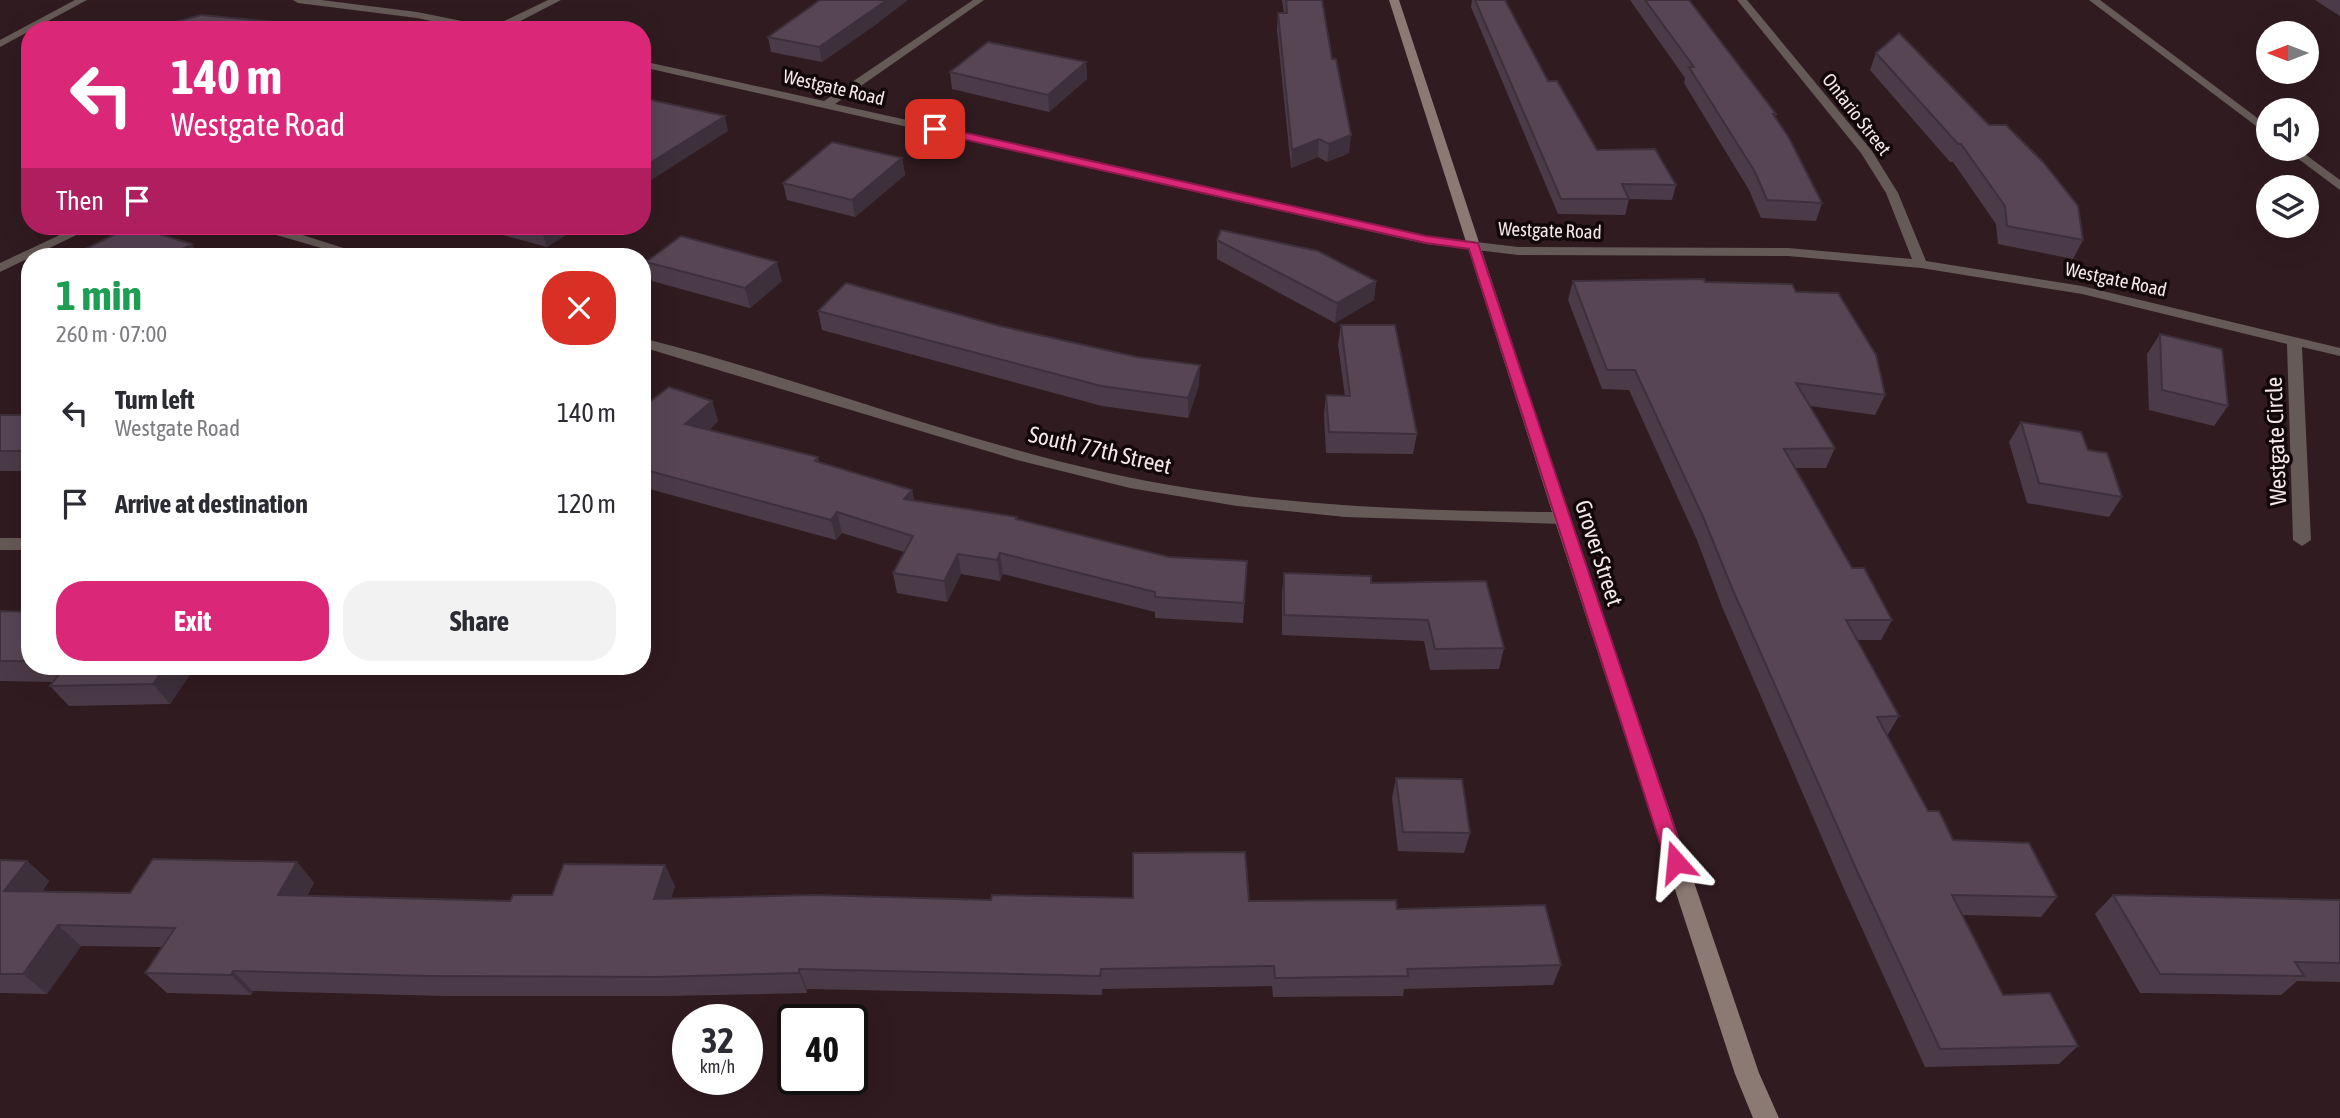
<!DOCTYPE html>
<html lang="en">
<head>
<meta charset="utf-8">
<style>
  :root { --surface:#fff; --page:#f2f2f3; --text:#2b2b33; --muted:#7c7c81; --accent:#db2777 }
  body { margin:0; font-family:"Asap Condensed",sans-serif; background:var(--page); color:var(--text); height:100vh; display:flex; flex-direction:column; font-size:26px; white-space:nowrap }
  * { box-sizing:border-box; margin:0 }
  p { font-size:23px; color:var(--muted) }
  .icon { flex:none; width:38px; height:38px; fill:none; stroke:currentColor; stroke-width:2; stroke-linecap:round; stroke-linejoin:round }
  .map { position:relative; flex:1; overflow:hidden }
  .sheet { position:absolute; left:21px; top:248px; width:630px; height:427px; display:flex; flex-direction:column; background:var(--surface); border-radius:28px; box-shadow:0 7px 28px #0002 }
  .sheet>* { flex:none }
  .hud { position:absolute; left:21px; top:21px; width:630px; height:214px; border-radius:28px; box-shadow:0 7px 28px #0002; background:#db2777; color:#fff; overflow:hidden }
  .needle { width:46px; rotate:270deg }
  .controls { position:absolute; left:2256px; top:21px; display:grid; gap:14px }
  .controls a { display:grid; place-items:center; width:63px; height:63px; border-radius:50%; background:var(--surface); box-shadow:0 7px 28px #0002; font-size:35px }
  .speed { position:absolute; left:672px; top:1004px; display:flex; gap:14px; font-size:35px; font-weight:700; text-align:center }
  .speed>* { display:grid; place-content:center; width:91px; height:91px; border-radius:50%; background:var(--surface); box-shadow:0 7px 28px #0002; line-height:1 }
  .speed small { font-size:18px; font-weight:400 }
  .speed .limit { border:4px solid #111; border-radius:10px; background:#fff; color:#111 }
  .pin { position:absolute; display:grid; place-items:center; width:60px; height:60px; color:#fff; margin:-30px; border-radius:14px; box-shadow:0 4px 10px #0006 }
  .me { position:absolute; width:77px; margin:-38px; rotate:342deg; stroke-linejoin:round; filter:drop-shadow(0 0 5px #0008) }
  .turn { display:flex; align-items:center; gap:24px; height:147px; padding:0 35px; font-size:32px }
  .turn .icon { width:91px; height:91px; stroke-width:2.5 }
  .turn b { display:block; font-size:49px; line-height:60px }
  .then { display:flex; align-items:center; height:66px; padding:0 35px; background:#0003; gap:14px; font-size:26px }
  .round { display:grid; place-items:center; flex:none; width:74px; height:74px; border-radius:28px; background:var(--page) }
  .overview { display:flex; align-items:center; justify-content:space-between; height:119px; padding:0 35px }
  h1 { font-size:42px; font-weight:700; line-height:52px; color:#1e9e55 }
  .action { display:flex; gap:14px; margin-top:auto; padding:14px 35px }
  .action a { flex:1; height:80px; border-radius:28px; background:var(--accent); color:#fff; font-size:28px; font-weight:700; line-height:80px; text-align:center }
  .action a+a { background:var(--page); color:var(--text) }
  ul { padding:0; list-style:none }
  li { display:flex; align-items:center; gap:21px; height:91px; padding:0 35px }
  li div { flex:1 }
  li b { display:block; font-size:26px }
  li em { font-style:normal }
  .map>svg:first-child { display:block }
  .lines { fill:none; stroke-linecap:round; stroke-linejoin:round }
  .street { fill:#655a56; fill-rule:evenodd }
  .secondary { fill:#8b7973; fill-rule:evenodd }
  .wall { fill:#4b3b48 }
  .shaded-wall { fill:#3d303b }
  .building { fill:#574554; stroke:#3d303b; stroke-width:2 }
  .route { fill:#db2777; stroke:#8e194d; stroke-width:2 }
  .labels { text-anchor:middle; stroke-width:7; stroke-linejoin:round; paint-order:stroke }
  .far-street-label { font-size:19px; fill:#f6e7ea; stroke:#12080a }
  .street-label { font-size:23px; fill:#f6e7ea; stroke:#12080a }
</style>
</head>
<body>
<div class="map">
<svg width="2340" height="1118" viewBox="0 0 2340 1118">
  <rect width="100%" height="100%" fill="#301b20"/>
  <g class="lines">
    <path class="street" d="M 75,0 L 87,0 L 0,47 L 0,40 Z
      M 293,0 L 321,0 L 417,12 L 492,27 L 548,0 L 561,0 L 503,30 L 474,30 L 417,18 L 298,3 Z
      M 973,0 L 984,0 L 835,104 L 1426,236 L 1518,247 L 1788,248 L 1912,259 L 1886,193 L 1861,153 L 1737,0 L 1747,0 L 1872,151 L 1898,193 L 1926,261 L 2082,286 L 2340,348 L 2340,356 L 2302,347 L 2311,540 L 2302,546 L 2293,540 L 2287,344 L 2082,294 L 1921,268 L 1788,256 L 1518,255 L 1426,244 L 642,67 L 642,61 L 824,101 Z
      M 2089,0 L 2100,0 L 2268,126 L 2268,135 Z
      M 2285,149 L 2298,149 L 2340,180 L 2340,190 Z
      M 79,226 L 95,226 L 0,272 L 0,263 Z
      M 255,226 L 274,226 L 372,257 L 352,257 L 256,229 Z
      M 642,338 C 798,377 948,437 1104,472 C 1255,506 1409,511 1562,512 L 1570,518 L 1562,524 L 1345,517 L 1237,506 L 1130,488 L 1017,460 L 642,347 Z
      M 0,538 L 30,538 L 30,550 L 0,550 Z"/>
    <path class="secondary" d="M 1389,0 L 1399,0 L 1570,518 L 1759,1073 L 1779,1118 L 1753,1118 L 1735,1074 L 1554,518 Z"/>
  </g>
  <path class="wall" d="M 1282,0 L 1322,0 L 1349,153 L 1327,162 L 1318,157 L 1291,168 L 1277,30 L 1278,13 L 1284,13 Z
    M 1472,0 L 1505,0 L 1548,81 L 1597,150 L 1676,185 L 1672,200 L 1629,199 L 1625,215 L 1558,214 L 1471,7 Z
    M 1630,0 L 1689,0 L 1776,114 L 1775,117 L 1822,203 L 1816,221 L 1761,218 L 1749,190 L 1684,83 L 1685,78 Z
    M 2315,0 L 2340,0 L 2340,16 Z
    M 878,23 L 822,62 L 771,52 L 768,37 Z
    M 1876,53 L 2083,240 L 2073,259 L 1998,244 L 1996,224 L 1953,162 L 1950,162 L 1870,70 Z
    M 1086,62 L 1087,79 L 1049,112 L 952,89 L 950,72 Z
    M 902,158 L 905,175 L 855,217 L 787,200 L 783,183 Z
    M 469,226 L 580,226 L 547,247 Z
    M 1217,240 L 1376,281 L 1374,300 L 1335,323 L 1217,259 Z
    M 646,262 L 782,281 L 750,308 L 652,281 Z
    M 1573,281 L 1705,282 L 1796,292 L 1885,395 L 1875,415 L 1810,406 L 1835,448 L 1826,468 L 1796,468 L 1852,568 L 1892,620 L 1881,640 L 1857,640 L 1899,716 L 1887,736 L 1928,811 L 1953,840 L 2057,897 L 2041,917 L 1962,915 L 2003,995 L 2078,1046 L 2059,1064 L 1925,1067 L 1845,891 L 1723,609 L 1697,540 L 1629,390 L 1602,389 L 1568,300 Z
    M 818,311 L 1000,326 L 1199,385 L 1188,418 L 1102,406 L 822,330 Z
    M 1341,325 L 1417,434 L 1413,454 L 1326,453 L 1324,415 L 1326,395 L 1345,396 L 1338,345 Z
    M 2160,334 L 2228,406 L 2214,426 L 2149,410 L 2147,354 Z
    M 712,401 L 718,421 L 709,430 L 818,457 L 819,462 L 912,490 L 914,500 L 1017,517 L 1018,520 L 1169,557 L 1247,561 L 1243,623 L 1155,618 L 1155,612 L 1003,574 L 1000,581 L 961,574 L 947,602 L 897,593 L 893,573 L 904,552 L 842,533 L 836,540 L 642,487 L 642,408 Z
    M 0,415 L 30,415 L 30,471 L 0,471 Z
    M 2021,422 L 2088,450 L 2122,497 L 2109,517 L 2027,503 L 2009,442 Z
    M 1284,573 L 1371,583 L 1504,648 L 1499,669 L 1430,670 L 1424,641 L 1282,635 L 1282,593 Z
    M 0,611 L 30,612 L 30,667 L 195,667 L 170,704 L 69,706 L 50,686 L 54,682 L 0,681 Z
    M 1396,778 L 1470,833 L 1464,853 L 1398,851 L 1392,798 Z
    M 0,860 L 27,861 L 49,881 L 42,892 L 130,893 L 297,862 L 314,883 L 307,896 L 510,901 L 552,895 L 675,886 L 671,898 L 1249,901 L 1397,909 L 1561,965 L 1553,985 L 1404,989 L 1403,996 L 1273,997 L 1272,986 L 1102,989 L 1102,995 L 807,989 L 807,993 L 667,996 L 445,996 L 253,991 L 251,995 L 167,993 L 145,973 L 162,947 L 81,946 L 47,994 L 0,993 Z
    M 2113,895 L 2340,900 L 2340,982 L 2297,981 L 2281,995 L 2140,993 L 2095,914 Z"/>
  <path class="shaded-wall" d="M 887,0 L 908,0 L 878,23 L 822,62 L 819,47 Z
    M 1086,62 L 1087,79 L 1049,112 L 1048,95 Z
    M 725,116 L 728,131 L 642,186 L 642,168 Z
    M 1351,135 L 1349,153 L 1327,162 L 1329,144 Z
    M 1319,139 L 1318,157 L 1291,168 L 1292,150 Z
    M 902,158 L 905,175 L 855,217 L 852,200 Z
    M 551,226 L 580,226 L 547,247 L 542,231 Z
    M 192,244 L 200,257 L 178,257 L 175,253 Z
    M 777,262 L 782,281 L 750,308 L 745,288 Z
    M 1376,281 L 1374,300 L 1335,323 L 1337,303 Z
    M 1200,365 L 1199,385 L 1188,418 L 1188,398 Z
    M 712,401 L 718,421 L 692,444 L 685,424 Z
    M 912,490 L 916,510 L 904,499 Z
    M 837,512 L 842,533 L 836,540 L 831,520 Z
    M 1000,553 L 1003,574 L 1000,581 L 997,560 Z
    M 958,554 L 961,574 L 947,602 L 944,581 Z
    M 165,667 L 195,667 L 170,704 L 153,684 Z
    M 27,861 L 49,881 L 27,911 L 4,891 Z
    M 297,862 L 314,883 L 296,915 L 278,895 Z
    M 665,865 L 675,886 L 665,919 L 654,899 Z
    M 58,925 L 81,946 L 47,994 L 23,974 Z
    M 799,969 L 807,989 L 807,993 L 799,973 Z
    M 233,971 L 253,991 L 251,995 L 231,975 Z"/>
  <path class="building" d="M 820,0 L 887,0 L 819,47 L 768,37 Z
    M 1286,0 L 1322,0 L 1332,59 L 1336,59 L 1351,135 L 1329,144 L 1319,139 L 1292,150 L 1278,13 L 1287,13 Z
    M 1475,0 L 1505,0 L 1548,81 L 1557,81 L 1597,150 L 1655,149 L 1676,185 L 1622,184 L 1629,199 L 1561,199 Z
    M 1645,0 L 1689,0 L 1776,114 L 1773,114 L 1789,138 L 1822,203 L 1767,200 L 1755,172 L 1689,67 L 1694,67 Z
    M 201,15 L 357,30 L 147,30 Z
    M 1899,33 L 1989,125 L 2006,125 L 2043,162 L 2078,206 L 2083,240 L 2007,226 L 2005,206 L 1961,144 L 1958,144 L 1876,53 Z
    M 988,42 L 1086,62 L 1048,95 L 950,72 Z
    M 642,98 L 725,116 L 642,168 Z
    M 832,142 L 902,158 L 852,200 L 783,183 Z
    M 132,226 L 192,244 L 175,253 L 190,257 L 69,257 Z
    M 520,226 L 551,226 L 542,231 Z
    M 1221,230 L 1318,251 L 1376,281 L 1337,303 L 1217,240 Z
    M 681,236 L 777,262 L 745,288 L 646,262 Z
    M 1704,279 L 1705,282 L 1792,284 L 1796,292 L 1838,293 L 1876,355 L 1885,395 L 1796,383 L 1835,448 L 1784,449 L 1852,568 L 1864,568 L 1892,620 L 1846,620 L 1899,716 L 1877,717 L 1928,811 L 1939,811 L 1953,840 L 2029,843 L 2057,897 L 1952,895 L 2003,995 L 2050,993 L 2078,1046 L 1940,1049 L 1857,871 L 1732,588 L 1704,519 L 1635,370 L 1607,370 L 1573,281 Z
    M 846,283 L 1000,326 L 1137,357 L 1200,365 L 1188,398 L 1101,386 L 818,311 Z
    M 1341,325 L 1395,325 L 1417,434 L 1329,432 L 1326,395 L 1350,396 Z
    M 2160,334 L 2222,349 L 2228,406 L 2162,390 Z
    M 669,387 L 712,401 L 685,424 L 818,457 L 815,461 L 912,490 L 904,499 L 1017,517 L 1016,519 L 1169,557 L 1247,561 L 1244,603 L 1155,597 L 1155,592 L 1000,553 L 997,560 L 958,554 L 944,581 L 893,573 L 913,536 L 837,512 L 831,520 L 642,469 L 642,408 Z
    M 0,415 L 30,415 L 30,451 L 0,451 Z
    M 2021,422 L 2081,432 L 2088,450 L 2107,453 L 2122,497 L 2039,483 Z
    M 1284,573 L 1371,576 L 1371,583 L 1486,581 L 1504,648 L 1435,649 L 1428,620 L 1284,615 Z
    M 0,611 L 30,612 L 30,661 L 0,661 Z
    M 65,667 L 165,667 L 153,684 L 50,686 Z
    M 1396,778 L 1462,779 L 1470,833 L 1403,832 Z
    M 1245,852 L 1249,901 L 1396,900 L 1397,909 L 1545,905 L 1561,965 L 1407,969 L 1408,976 L 1275,978 L 1274,966 L 1101,969 L 1100,976 L 799,969 L 799,973 L 656,977 L 429,976 L 233,971 L 231,975 L 145,973 L 175,928 L 58,925 L 23,974 L 0,974 L 0,860 L 27,861 L 4,891 L 130,893 L 153,859 L 297,862 L 278,895 L 510,901 L 513,895 L 552,895 L 564,864 L 665,865 L 654,899 L 814,895 L 991,900 L 992,895 L 1133,898 L 1133,853 Z
    M 2113,895 L 2340,900 L 2340,963 L 2295,962 L 2304,976 L 2160,974 Z"/>
  <path class="route" d="M 935,126 L 1426,236 L 1478,243 L 1686,862 L 1683,868 L 1676,870 L 1669,868 L 1666,862 L 1469,249 L 1426,243 L 931,132 L 930,129 Z"/>
  <g class="labels">
    <g class="far-street-label">
      <text transform="translate(834 87) rotate(13)" y="7">Westgate Road</text>
      <text transform="translate(1857 114) rotate(52)" y="7">Ontario Street</text>
      <text transform="translate(1550 230) rotate(2)" y="7">Westgate Road</text>
      <text transform="translate(2116 279) rotate(12)" y="7">Westgate Road</text>
    </g>
    <g class="street-label">
      <text transform="translate(2276 441) rotate(-92)" y="8">Westgate Circle</text>
      <text transform="translate(1100 450) rotate(13)" y="8">South 77th Street</text>
      <text transform="translate(1599 553) rotate(72)" y="8">Grover Street</text>
    </g>
  </g>
</svg>
<div class="controls">
<a><svg class="needle" viewBox="-14 -14 28 28"><path d="M0-13l5 13h-10z" fill="#e53935"/><path d="M0 13l5-13h-10z" fill="#7c7c81"/></svg></a>
<a><svg class="icon" aria-label="sound" viewBox="0 0 24 24"><path d="M4 9h4l5-4v14l-5-4H4zM17 9q2 3 0 6"/></svg></a>
<a><svg class="icon" aria-label="layers" viewBox="0 0 24 24"><path d="M12 4l9 5-9 5-9-5zM3 14l9 5 9-5"/></svg></a>
</div>
<div class="speed"><div>32<small>km/h</small></div><div class="limit">40</div></div>
<div class="pin" style="left:935px;top:129px;background:#d93025"><svg class="icon" aria-label="arrive" viewBox="0 0 24 24"><path d="M6 21V4h12l-3 4 3 4H6"/></svg></div>
<svg class="me" style="left:1676px;top:862px" viewBox="-20 -20 40 40"><path d="M0-17L14 15 0 8-14 15z" fill="#db2777" stroke="#fff" stroke-width="4"/></svg>
<div class="hud">
<div class="turn"><svg class="icon" aria-label="left" viewBox="0 0 24 24"><path d="M17 20v-9H6M10 6l-5 5 5 5"/></svg><div><b>140 m</b>Westgate Road</div></div>
<div class="then">Then<svg class="icon" aria-label="arrive" viewBox="0 0 24 24"><path d="M6 21V4h12l-3 4 3 4H6"/></svg></div>
</div>
<section class="sheet">
<div class="overview"><div><h1>1 min</h1><p>260 m · 07:00</p></div><a class="round" style="background:#d93025;color:#fff"><svg class="icon" aria-label="close" viewBox="0 0 24 24"><path d="M6 6l12 12M18 6L6 18"/></svg></a></div>
<ul>
<li><svg class="icon" aria-label="left" viewBox="0 0 24 24"><path d="M17 20v-9H6M10 6l-5 5 5 5"/></svg><div><b>Turn left</b><p>Westgate Road</p></div><em>140 m</em></li>
<li><svg class="icon" aria-label="arrive" viewBox="0 0 24 24"><path d="M6 21V4h12l-3 4 3 4H6"/></svg><div><b>Arrive at destination</b></div><em>120 m</em></li>
</ul>
<div class="action"><a>Exit</a><a>Share</a></div>
</section>
</div>
</body>
</html>
